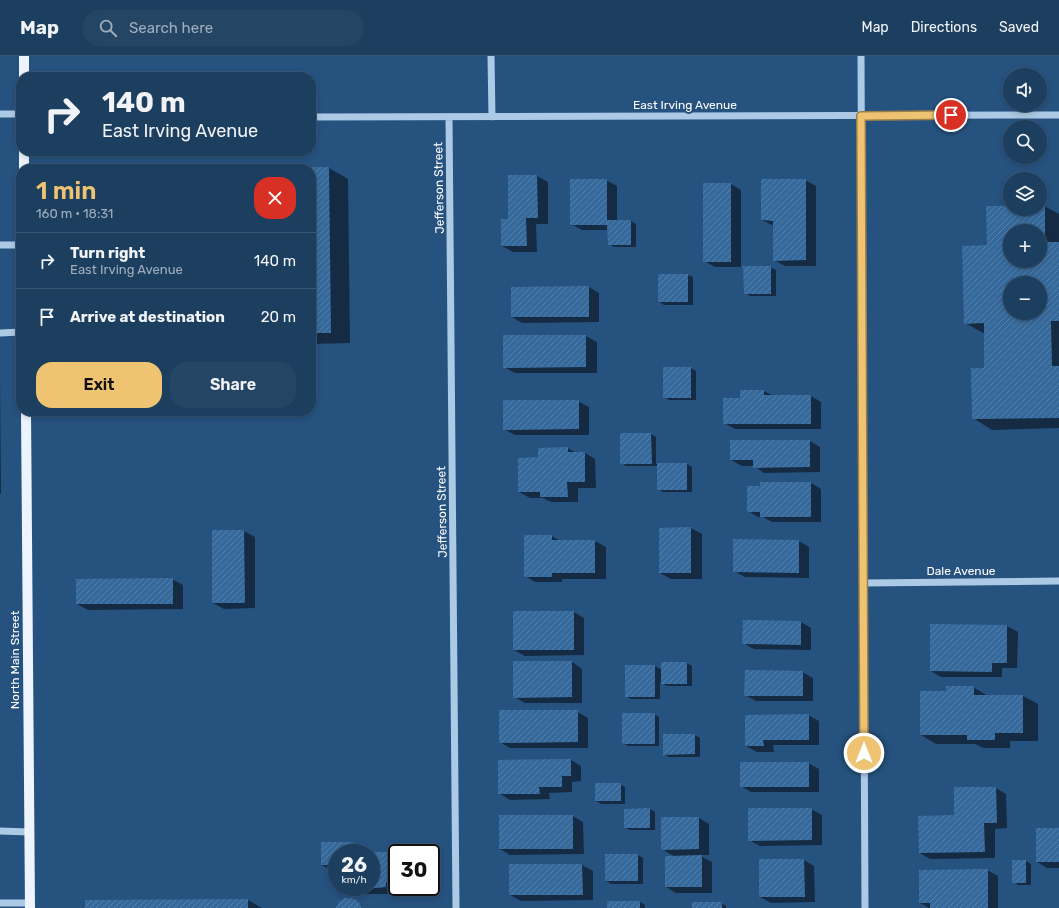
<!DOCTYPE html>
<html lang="en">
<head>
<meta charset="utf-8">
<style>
  :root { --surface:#1c3e5f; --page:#254565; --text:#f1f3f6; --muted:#a0aebd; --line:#3a5774; --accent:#eec371 }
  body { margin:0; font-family:Rubik,sans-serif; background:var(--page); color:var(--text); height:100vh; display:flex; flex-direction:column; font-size:15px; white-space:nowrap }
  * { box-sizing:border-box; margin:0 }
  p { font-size:13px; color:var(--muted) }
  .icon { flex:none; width:22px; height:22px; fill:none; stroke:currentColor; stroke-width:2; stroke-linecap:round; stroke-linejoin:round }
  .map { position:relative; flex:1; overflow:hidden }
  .sheet { position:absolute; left:16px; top:108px; width:300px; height:252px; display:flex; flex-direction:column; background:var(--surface); border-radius:16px; box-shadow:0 2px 6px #0003,0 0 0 1px var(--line) }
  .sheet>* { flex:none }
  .banner { position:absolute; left:16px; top:16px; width:300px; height:84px; border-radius:16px; box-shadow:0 2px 6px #0003,0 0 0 1px var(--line); background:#1c3e5f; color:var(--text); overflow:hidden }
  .tools { position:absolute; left:1003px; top:12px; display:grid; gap:8px }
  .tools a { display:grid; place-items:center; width:44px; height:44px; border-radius:50%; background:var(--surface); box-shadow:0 2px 6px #0003,0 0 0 1px var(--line); font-size:20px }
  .speed { position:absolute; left:328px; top:788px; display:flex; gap:8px; font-size:20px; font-weight:700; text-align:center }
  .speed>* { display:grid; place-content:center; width:52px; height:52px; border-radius:50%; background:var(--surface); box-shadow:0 2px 6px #0003,0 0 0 1px var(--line); line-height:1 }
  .speed small { font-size:10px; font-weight:400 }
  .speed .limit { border:2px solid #111; border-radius:6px; background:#fff; color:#111 }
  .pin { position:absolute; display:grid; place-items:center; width:34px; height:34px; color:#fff; margin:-17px; border:2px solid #fff; border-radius:50%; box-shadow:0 1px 4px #0007 }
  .me { position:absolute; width:44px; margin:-22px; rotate:0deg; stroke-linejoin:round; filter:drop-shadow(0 0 3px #0008) }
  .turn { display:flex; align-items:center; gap:14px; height:84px; padding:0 20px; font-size:18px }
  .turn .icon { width:52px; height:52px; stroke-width:2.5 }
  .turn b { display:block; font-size:28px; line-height:34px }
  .round { display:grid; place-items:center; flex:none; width:42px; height:42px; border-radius:16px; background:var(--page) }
  .summary { display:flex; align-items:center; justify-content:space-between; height:68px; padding:0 20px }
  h1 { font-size:24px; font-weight:600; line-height:30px; color:var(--accent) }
  .cta { display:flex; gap:8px; margin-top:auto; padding:8px 20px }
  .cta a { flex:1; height:46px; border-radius:16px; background:var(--accent); color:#111; font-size:16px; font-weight:600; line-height:46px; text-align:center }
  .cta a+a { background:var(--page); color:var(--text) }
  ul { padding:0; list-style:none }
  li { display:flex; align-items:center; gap:12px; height:56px; padding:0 20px; border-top:1px solid var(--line) }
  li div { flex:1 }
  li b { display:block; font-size:15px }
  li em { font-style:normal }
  header { display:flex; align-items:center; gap:24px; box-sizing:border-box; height:56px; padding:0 20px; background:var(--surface); border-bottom:1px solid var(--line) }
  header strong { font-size:19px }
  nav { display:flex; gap:22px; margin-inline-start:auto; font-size:14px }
  .search { width:280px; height:36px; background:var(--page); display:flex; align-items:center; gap:10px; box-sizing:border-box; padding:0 14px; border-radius:16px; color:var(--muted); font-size:15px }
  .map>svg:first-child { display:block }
  .shadow { fill:#0007; fill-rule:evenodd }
  .building { fill:url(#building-hatch); fill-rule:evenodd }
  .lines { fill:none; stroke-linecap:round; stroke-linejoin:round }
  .minor { stroke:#acc9e5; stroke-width:7 }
  .major { stroke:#edf4fd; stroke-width:10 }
  .route-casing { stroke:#9b7f49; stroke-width:10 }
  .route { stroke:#eec371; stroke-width:7 }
  .labels { text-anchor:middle; stroke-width:4; stroke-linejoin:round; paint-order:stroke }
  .street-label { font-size:12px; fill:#fff; stroke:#26527f }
</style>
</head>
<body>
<header>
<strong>Map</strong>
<div class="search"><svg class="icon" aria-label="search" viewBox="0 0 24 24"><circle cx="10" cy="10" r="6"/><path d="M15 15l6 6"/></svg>Search here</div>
<nav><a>Map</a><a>Directions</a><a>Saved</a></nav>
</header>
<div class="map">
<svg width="1059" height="852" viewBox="0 0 1059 852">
  <defs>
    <pattern id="building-hatch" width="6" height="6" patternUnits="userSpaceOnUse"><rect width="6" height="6" fill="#36699b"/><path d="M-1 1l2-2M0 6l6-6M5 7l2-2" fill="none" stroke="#5480aa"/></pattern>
  </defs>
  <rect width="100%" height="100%" fill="#26527f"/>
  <path class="shadow" d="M 329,112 L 348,123 L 350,287 L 311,288 L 311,113 L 246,113 Z
    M 509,120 L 537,120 L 548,126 L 548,168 L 536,168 L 537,196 L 513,196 L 502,190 L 509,164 Z
    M 606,124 L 617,130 L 617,165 L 631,165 L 636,168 L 636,191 L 614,191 L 609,188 L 608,174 L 582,174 L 571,168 Z
    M 805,124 L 816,130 L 816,210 L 785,210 L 774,204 L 774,170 L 762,164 Z
    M 731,128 L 741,134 L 741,211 L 715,211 L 704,205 Z
    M 1040,150 L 1044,150 L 1059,158 L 1059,372 L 992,374 L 973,362 L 985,313 L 985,278 L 965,267 L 988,190 L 1010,151 L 1010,153 L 1040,153 ZM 1010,175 L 1040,175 L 1040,205 L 1010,205 ZM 1010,227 L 1040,227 L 1040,257 L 1010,257 Z
    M 770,211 L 776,214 L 776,240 L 750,240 L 745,237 Z
    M 659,219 L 688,219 L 693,221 L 693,249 L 664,249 L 659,246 Z
    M 589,231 L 599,237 L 599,266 L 522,267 L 512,261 Z
    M 504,280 L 586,280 L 597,286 L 597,317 L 515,317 L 504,311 Z
    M 691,312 L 696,315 L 696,344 L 669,344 L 664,341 Z
    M 0,324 L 1,438 L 0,438 Z
    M 741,335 L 764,335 L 774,340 L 811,340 L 821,346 L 821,373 L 735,373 L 724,367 L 741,343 Z
    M 578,345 L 589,351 L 589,379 L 515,379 L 504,373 Z
    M 651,378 L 656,381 L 656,408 L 687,408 L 692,411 L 692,436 L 663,436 L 658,433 L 658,410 L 626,410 L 621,407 Z
    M 810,385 L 820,391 L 820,416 L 764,417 L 754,410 L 742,410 L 731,404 Z
    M 568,392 L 576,397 L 585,397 L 595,403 L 596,432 L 578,432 L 578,446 L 551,446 L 543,442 L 530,442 L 519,436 L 539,402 Z
    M 761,427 L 811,427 L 821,433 L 821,466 L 772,466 L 763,461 L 758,461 L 748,455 L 761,431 Z
    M 691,472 L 702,478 L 702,523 L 671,523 L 660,517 L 660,473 Z
    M 213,475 L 244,475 L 255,481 L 255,552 L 224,553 L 213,547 Z
    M 552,480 L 560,485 L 595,485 L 606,491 L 606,523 L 562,523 L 562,526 L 535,526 L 525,520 Z
    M 799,485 L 809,491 L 809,522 L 745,521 L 734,515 Z
    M 172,523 L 183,529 L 183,553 L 88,554 L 77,548 Z
    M 574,556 L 584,562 L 584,599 L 525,600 L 514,594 Z
    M 801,566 L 811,572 L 811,594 L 754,593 L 743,587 Z
    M 931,569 L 1007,570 L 1018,576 L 1017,612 L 1002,612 L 1002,621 L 941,621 L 931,615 Z
    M 572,606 L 582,613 L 582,647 L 525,647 L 514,641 Z
    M 662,607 L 687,607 L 692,610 L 692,630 L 667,630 L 660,626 L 660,643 L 631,643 L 626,640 L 655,610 L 662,614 Z
    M 802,616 L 813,622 L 813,645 L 756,645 L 745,639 Z
    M 973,631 L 988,640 L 1023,640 L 1038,648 L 1038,685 L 1010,685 L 1010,692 L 983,692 L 975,688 L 936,688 L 921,679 L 947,636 Z
    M 578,656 L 588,662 L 588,692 L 510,692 L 500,686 Z
    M 654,658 L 659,661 L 659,690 L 628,690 L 623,687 Z
    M 808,659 L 819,665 L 819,689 L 773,689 L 774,696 L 757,696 L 746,690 Z
    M 695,679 L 700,682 L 700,701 L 669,701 L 664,698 Z
    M 571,704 L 581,710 L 581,725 L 572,726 L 572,736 L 549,737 L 550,743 L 510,744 L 499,737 Z
    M 808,707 L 819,713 L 819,736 L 751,736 L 741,730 Z
    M 620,728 L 625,731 L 625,748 L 601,748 L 596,745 Z
    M 996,732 L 1006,738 L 1007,772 L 995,773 L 995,802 L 930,803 L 920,797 L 955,760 Z
    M 650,753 L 655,756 L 655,774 L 630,774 L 625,772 L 625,754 Z
    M 811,753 L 822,759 L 822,789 L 760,790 L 749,784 Z
    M 573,760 L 583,766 L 584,798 L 510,799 L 500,793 Z
    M 699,762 L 709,768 L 709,799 L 699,799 L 712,806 L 712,837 L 676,837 L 666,831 L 675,801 L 662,793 Z
    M 1059,773 L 1059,812 L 1047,812 L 1037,806 Z
    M 322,787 L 353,787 L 364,793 L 364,797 L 337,797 L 337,815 L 332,815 L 322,809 Z
    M 371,797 L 404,797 L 397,797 L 397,831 L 415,831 L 396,831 L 396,837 L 388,838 L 361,838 L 350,832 L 350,831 L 371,831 Z
    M 638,799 L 643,802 L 643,828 L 611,828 L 606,825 Z
    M 804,804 L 814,810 L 815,846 L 771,847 L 760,841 Z
    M 1026,805 L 1031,808 L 1031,829 L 1018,829 L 1013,826 Z
    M 510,809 L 582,809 L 593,815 L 593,844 L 521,845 L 510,839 Z
    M 987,814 L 998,820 L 998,852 L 929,852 L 920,847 Z
    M 248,844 L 262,852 L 86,852 Z
    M 608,846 L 640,846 L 645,849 L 645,852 L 608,852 Z
    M 721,847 L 726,850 L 726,852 L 693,852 Z"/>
  <path class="building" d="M 329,111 L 331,277 L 311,277 L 311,113 L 254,113 L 254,112 Z
    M 508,119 L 537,119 L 538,162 L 526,162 L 527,190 L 501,190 L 501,163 L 508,163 Z
    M 570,123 L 607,123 L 607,164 L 631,164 L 631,189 L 608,189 L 607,169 L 570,169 Z
    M 761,123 L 806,123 L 806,204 L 773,205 L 773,165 L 761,164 Z
    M 703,127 L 731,127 L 731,206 L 703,206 Z
    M 1040,149 L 1045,149 L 1045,186 L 1059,186 L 1059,265 L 1051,265 L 1052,310 L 1059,310 L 1059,362 L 972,363 L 971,312 L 984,312 L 984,267 L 964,268 L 962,190 L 987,189 L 986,150 L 1010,150 L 1010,153 L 1040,153 ZM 1010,175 L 1040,175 L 1040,205 L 1010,205 ZM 1010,227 L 1040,227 L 1040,257 L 1010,257 Z
    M 743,210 L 771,210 L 771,238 L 744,238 Z
    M 658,218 L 688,218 L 688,246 L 658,246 Z
    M 589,230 L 589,261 L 511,261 L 511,231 Z
    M 503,279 L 586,279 L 586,311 L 503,312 Z
    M 663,311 L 691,311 L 691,342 L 663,342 Z
    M 740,334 L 764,334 L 764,339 L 811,339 L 811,368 L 723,368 L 723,342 L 740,342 Z
    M 503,344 L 579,344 L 579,373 L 503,374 Z
    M 620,377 L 651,377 L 652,408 L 620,408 Z
    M 730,384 L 810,384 L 810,411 L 753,412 L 753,404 L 730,404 Z
    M 568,391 L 568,396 L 585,396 L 585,426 L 567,426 L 568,441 L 540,441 L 540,436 L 518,436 L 518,402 L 538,401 L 538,392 Z
    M 657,407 L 687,407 L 687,434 L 657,434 Z
    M 760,426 L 811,426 L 811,461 L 760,461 L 760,456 L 747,456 L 747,430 L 760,430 Z
    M 691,471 L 691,517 L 659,517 L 659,472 Z
    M 212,474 L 244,474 L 245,547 L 212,547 Z
    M 524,479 L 552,479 L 552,484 L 595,484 L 595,517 L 552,517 L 552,521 L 524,521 Z
    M 733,483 L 799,484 L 799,517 L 733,516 Z
    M 173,522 L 173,548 L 76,548 L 76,523 Z
    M 513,555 L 574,555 L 574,594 L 513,594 Z
    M 743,564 L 801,565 L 801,589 L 742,588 Z
    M 930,568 L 1007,569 L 1007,607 L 992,607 L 992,616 L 930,615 Z
    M 513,605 L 572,605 L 572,641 L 513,642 Z
    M 661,606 L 687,606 L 687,628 L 661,628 Z
    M 625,609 L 655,609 L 655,641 L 625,641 Z
    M 745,614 L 803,615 L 803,640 L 744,640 Z
    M 946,630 L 974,630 L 974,639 L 1023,639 L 1023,677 L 995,677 L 995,684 L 967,684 L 967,679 L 920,679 L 920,635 L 946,635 Z
    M 499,654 L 578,654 L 578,686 L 499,687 Z
    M 622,657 L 655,657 L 655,688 L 622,688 Z
    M 809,658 L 809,684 L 763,684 L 764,690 L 745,690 L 745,659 Z
    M 663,678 L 695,678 L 695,698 L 663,699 Z
    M 571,703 L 571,720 L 562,720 L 562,731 L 539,731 L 540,738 L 498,738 L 498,704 Z
    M 740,706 L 809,706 L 809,731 L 740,731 Z
    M 595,727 L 621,727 L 621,745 L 595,745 Z
    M 954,731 L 996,731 L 997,767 L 984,767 L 985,796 L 919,797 L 918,760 L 954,759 Z
    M 650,752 L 650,772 L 624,772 L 624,753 Z
    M 748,752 L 812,752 L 812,784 L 748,785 Z
    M 499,759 L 573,759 L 573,793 L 499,793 Z
    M 661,761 L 699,761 L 699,793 L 661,794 Z
    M 1036,772 L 1059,772 L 1059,806 L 1036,806 Z
    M 321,786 L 353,786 L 354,797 L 337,797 L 337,809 L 321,809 Z
    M 371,796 L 397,796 L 397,826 L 386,826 L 386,831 L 377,832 L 349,833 L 349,831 L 371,831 Z
    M 605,798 L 638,798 L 638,825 L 605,825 Z
    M 702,799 L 702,831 L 665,831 L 665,800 Z
    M 759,803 L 804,803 L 805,841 L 759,841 Z
    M 1012,804 L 1026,804 L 1026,827 L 1012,827 Z
    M 509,808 L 582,808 L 583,839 L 509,839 Z
    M 988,813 L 988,852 L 930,852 L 930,847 L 919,847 L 919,814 Z
    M 345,842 L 351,842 L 356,844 L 360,848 L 361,852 L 336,852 L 339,846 Z
    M 248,843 L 248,852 L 85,852 L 85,844 Z
    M 607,845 L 640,845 L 640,852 L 607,852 Z
    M 692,846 L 722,846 L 722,852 L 692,852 Z"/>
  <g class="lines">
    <path class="minor" d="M 491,0 L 492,61
      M 861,0 L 865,852
      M 0,58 L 21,58
      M 311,61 L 1059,59
      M 449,61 L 456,852
      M 0,189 L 21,189
      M 0,277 L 21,276
      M 863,527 L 1059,525
      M 0,775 L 29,776
      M 0,847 L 30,847"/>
    <path class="major" d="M 24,21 L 24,0
      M 24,95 L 24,113
      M 26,355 L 30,852"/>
  </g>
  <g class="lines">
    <g class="route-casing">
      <path id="route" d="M 864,697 L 861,60 L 951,59"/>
    </g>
    <use href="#route" class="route"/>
  </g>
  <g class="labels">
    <g class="street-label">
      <text x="685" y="53">East Irving Avenue</text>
      <text transform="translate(439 132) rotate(-91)" y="4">Jefferson Street</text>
      <text transform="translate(442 456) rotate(-91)" y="4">Jefferson Street</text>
      <text x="961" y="519">Dale Avenue</text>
      <text transform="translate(15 604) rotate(-90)" y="4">North Main Street</text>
    </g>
  </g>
</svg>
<div class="tools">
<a><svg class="icon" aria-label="sound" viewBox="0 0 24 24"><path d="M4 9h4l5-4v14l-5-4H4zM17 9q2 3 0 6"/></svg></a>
<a><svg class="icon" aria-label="search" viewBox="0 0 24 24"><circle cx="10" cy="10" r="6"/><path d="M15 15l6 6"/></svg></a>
<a><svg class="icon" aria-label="layers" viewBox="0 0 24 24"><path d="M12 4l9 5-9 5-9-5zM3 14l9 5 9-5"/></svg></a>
<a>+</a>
<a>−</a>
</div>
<div class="speed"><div>26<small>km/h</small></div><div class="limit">30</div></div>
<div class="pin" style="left:951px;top:59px;background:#d93025"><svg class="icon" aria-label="arrive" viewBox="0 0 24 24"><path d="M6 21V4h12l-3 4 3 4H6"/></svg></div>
<svg class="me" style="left:864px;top:697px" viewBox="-20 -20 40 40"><circle r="17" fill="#eec371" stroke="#fff" stroke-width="3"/><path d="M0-11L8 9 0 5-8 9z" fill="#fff"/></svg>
<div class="banner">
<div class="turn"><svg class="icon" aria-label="right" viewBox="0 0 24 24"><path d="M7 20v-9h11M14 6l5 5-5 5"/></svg><div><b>140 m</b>East Irving Avenue</div></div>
</div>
<section class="sheet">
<div class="summary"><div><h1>1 min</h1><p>160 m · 18:31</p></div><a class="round" style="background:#d93025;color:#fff"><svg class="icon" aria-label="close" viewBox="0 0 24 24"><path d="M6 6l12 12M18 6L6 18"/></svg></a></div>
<ul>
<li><svg class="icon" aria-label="right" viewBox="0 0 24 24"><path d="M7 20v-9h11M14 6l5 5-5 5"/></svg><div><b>Turn right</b><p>East Irving Avenue</p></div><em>140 m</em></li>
<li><svg class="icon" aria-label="arrive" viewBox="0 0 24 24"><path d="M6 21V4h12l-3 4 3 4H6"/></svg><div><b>Arrive at destination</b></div><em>20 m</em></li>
</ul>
<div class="cta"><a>Exit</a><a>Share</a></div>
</section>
</div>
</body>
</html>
